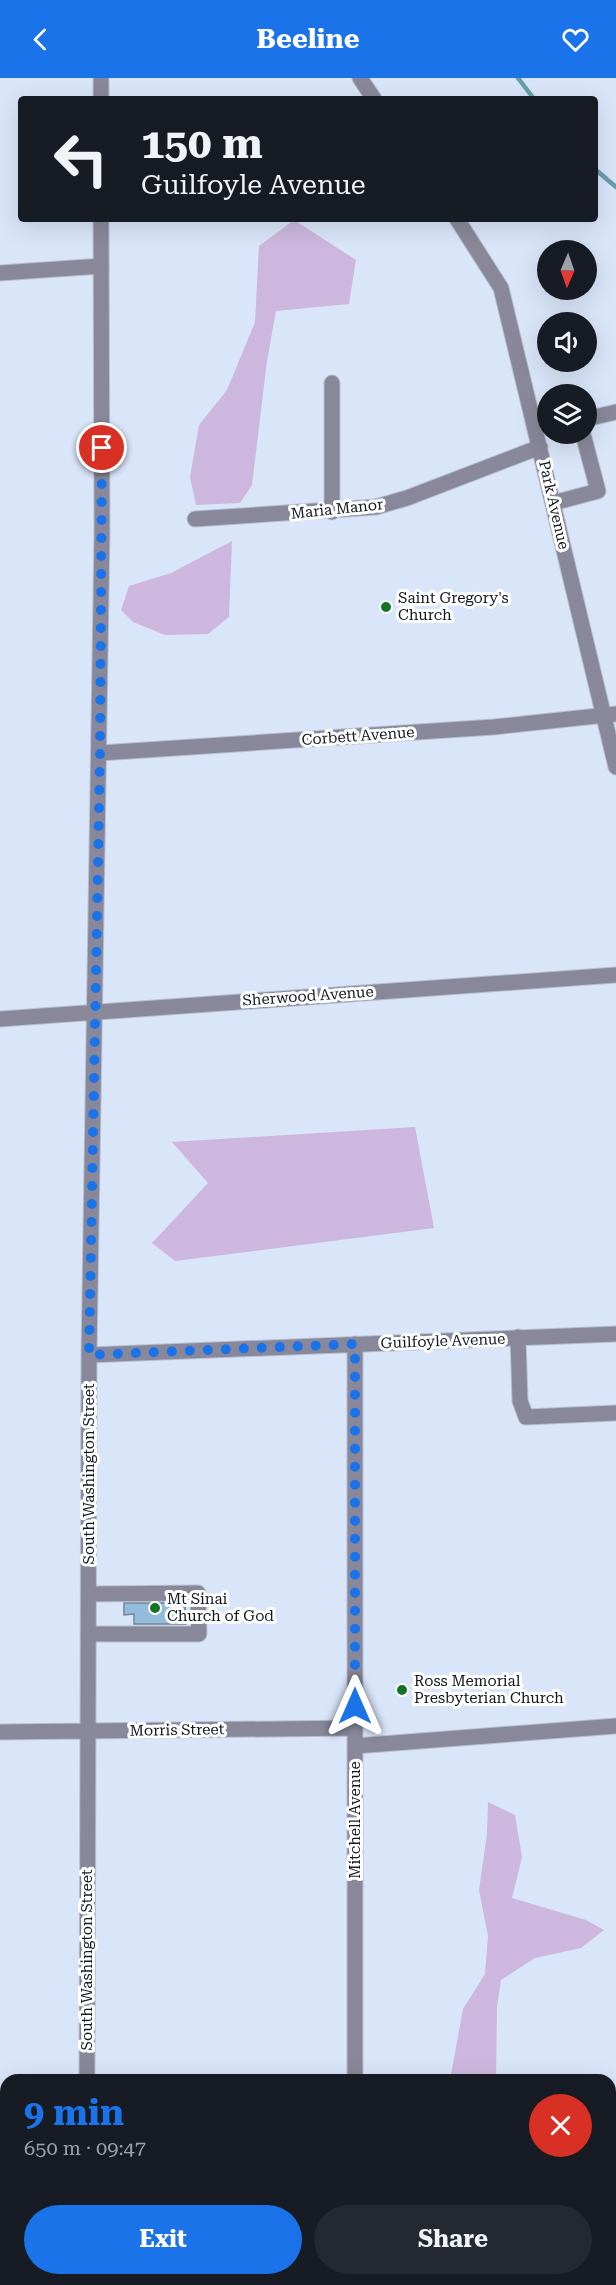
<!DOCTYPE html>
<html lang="en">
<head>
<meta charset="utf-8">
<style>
  :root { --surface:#171b24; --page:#242831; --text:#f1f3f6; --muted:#9ea1a6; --accent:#1a73e8 }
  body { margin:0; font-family:"Roboto Serif",serif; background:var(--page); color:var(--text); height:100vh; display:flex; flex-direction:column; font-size:22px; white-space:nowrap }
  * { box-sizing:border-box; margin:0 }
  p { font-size:20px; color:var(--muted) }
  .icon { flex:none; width:33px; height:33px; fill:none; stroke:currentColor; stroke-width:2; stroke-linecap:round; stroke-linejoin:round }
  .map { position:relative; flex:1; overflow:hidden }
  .details { position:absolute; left:0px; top:1996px; width:616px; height:212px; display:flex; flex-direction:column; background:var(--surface); border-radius:18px 18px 0 0; box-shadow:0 6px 24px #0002 }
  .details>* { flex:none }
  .guide { position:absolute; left:18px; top:18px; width:580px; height:126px; border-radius:6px; box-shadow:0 6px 24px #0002; background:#171b24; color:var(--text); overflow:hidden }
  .needle { width:39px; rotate:182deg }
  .tools { position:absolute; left:537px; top:162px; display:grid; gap:12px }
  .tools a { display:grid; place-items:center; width:60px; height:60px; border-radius:50%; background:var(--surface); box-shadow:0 6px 24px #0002; font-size:30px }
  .pin { position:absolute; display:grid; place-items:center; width:51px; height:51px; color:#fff; margin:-26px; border:3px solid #fff; border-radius:50%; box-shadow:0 2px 6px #0007 }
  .me { position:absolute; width:66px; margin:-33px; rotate:0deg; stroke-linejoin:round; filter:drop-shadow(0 0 4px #0008) }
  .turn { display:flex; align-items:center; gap:21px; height:126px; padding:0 24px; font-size:27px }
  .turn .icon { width:78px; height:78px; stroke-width:2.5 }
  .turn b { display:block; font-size:42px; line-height:51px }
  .round { display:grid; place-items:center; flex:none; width:63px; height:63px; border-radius:32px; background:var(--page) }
  .summary { display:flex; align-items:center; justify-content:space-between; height:102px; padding:0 24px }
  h1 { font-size:36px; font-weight:700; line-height:45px; color:var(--accent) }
  .primary-button { display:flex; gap:12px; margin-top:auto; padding:12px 24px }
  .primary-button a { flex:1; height:69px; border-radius:36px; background:var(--accent); color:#fff; font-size:24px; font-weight:700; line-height:69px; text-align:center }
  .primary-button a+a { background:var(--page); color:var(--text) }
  header { display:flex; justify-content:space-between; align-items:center; height:78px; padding:0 24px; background:var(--accent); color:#fff; font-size:27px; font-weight:700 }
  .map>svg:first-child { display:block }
  .green { fill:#cdb7de }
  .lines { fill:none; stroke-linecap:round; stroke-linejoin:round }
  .stream { stroke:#689eac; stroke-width:4.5 }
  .building { fill:#92bcd9; stroke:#728593; stroke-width:1.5 }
  .minor-casing { stroke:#b5c0d2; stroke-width:17 }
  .minor { stroke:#88889a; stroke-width:15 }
  .route { stroke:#1a73e8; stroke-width:10; stroke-dasharray:0 18 }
  .poi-dot { fill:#147424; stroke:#fff; stroke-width:2 }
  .labels { text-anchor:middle; stroke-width:6; stroke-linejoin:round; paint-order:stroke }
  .street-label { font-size:15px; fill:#13171e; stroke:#fff }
  .poi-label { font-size:15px; fill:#13171e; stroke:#fff; text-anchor:start }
</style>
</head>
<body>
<header><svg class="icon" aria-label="back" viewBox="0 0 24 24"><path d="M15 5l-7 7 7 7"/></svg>Beeline<svg class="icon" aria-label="heart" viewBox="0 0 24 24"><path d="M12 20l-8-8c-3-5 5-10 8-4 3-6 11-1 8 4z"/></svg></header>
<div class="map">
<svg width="616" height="2207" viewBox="0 0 616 2207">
  <rect width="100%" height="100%" fill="#d9e5f9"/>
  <path class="green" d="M 294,142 L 356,182 L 349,226 L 276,233 L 267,283 L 252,407 L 240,425 L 196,427 L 190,399 L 199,347 L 227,312 L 255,244 L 259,168 Z
    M 232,463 L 229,539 L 208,556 L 165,557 L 133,544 L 121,532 L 129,508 L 171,495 Z
    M 415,1049 L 434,1150 L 175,1183 L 152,1165 L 208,1105 L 172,1064 Z
    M 488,1724 L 515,1737 L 522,1779 L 512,1820 L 586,1842 L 604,1852 L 581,1870 L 535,1880 L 501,1902 L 497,1929 L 496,2002 L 450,2002 L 463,1931 L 485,1896 L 488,1858 L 479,1812 L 487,1756 Z"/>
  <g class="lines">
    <path class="stream" d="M 518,0 L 534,21
      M 596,92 L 616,109"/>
  </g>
  <path class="building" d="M 124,1525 L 185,1525 L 186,1546 L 134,1546 L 134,1536 L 124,1537 Z"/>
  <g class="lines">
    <g class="minor-casing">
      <path id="minor" d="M 360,0 L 374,21
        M 101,21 L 101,0
        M 457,141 L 501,210 L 616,689
        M 0,195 L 101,188
        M 332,305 L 332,434
        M 586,341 L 616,334
        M 553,425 L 598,413 L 583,356
        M 195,441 L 376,429 L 407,420 L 540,369
        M 100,675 L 494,649 L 616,636
        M 0,941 L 616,897
        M 518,1259 L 520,1323 L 526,1339 L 616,1335
        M 89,1277 L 616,1256
        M 88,1556 L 199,1556 L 198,1515 L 89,1516
        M 0,1654 L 355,1650
        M 355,1668 L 616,1648
        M 87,2002 L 89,1277 L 102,454 L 101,141
        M 355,2002 L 355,1266
        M 358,2202 L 358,2207
        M 86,2207 L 86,2202
        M 126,2207 L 127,2202"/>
    </g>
    <use href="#minor" class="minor"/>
  </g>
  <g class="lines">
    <path class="route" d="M 102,370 L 100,675 L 89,1277 L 355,1266 L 355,1628"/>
  </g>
  <g class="poi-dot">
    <circle cx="386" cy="529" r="6"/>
    <circle cx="155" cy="1530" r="6"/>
    <circle cx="402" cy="1612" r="6"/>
  </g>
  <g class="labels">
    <g class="street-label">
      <text transform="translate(554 427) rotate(77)" y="5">Park Avenue</text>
      <text transform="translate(337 431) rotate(-6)" y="5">Maria Manor</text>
      <text transform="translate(358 658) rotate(-4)" y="5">Corbett Avenue</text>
      <text transform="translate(308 918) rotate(-4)" y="5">Sherwood Avenue</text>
      <text transform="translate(443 1263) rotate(-2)" y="5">Guilfoyle Avenue</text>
      <text transform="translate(89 1396) rotate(-90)" y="5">South Washington Street</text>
      <text transform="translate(177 1652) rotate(-1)" y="5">Morris Street</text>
      <text transform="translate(355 1742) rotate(-90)" y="5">Mitchell Avenue</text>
      <text transform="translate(87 1882) rotate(-90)" y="5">South Washington Street</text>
    </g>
    <g class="poi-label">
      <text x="398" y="525">Saint Gregory's<tspan x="398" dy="17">Church</tspan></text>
      <text x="167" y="1526">Mt Sinai<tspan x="167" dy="17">Church of God</tspan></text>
      <text x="414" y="1608">Ross Memorial<tspan x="414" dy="17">Presbyterian Church</tspan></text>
    </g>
  </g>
</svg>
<div class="tools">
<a><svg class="needle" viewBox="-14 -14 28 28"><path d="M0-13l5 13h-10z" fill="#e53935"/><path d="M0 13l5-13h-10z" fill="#9ea1a6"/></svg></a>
<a><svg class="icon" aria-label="sound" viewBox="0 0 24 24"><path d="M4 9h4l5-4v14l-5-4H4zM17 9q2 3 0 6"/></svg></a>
<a><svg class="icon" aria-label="layers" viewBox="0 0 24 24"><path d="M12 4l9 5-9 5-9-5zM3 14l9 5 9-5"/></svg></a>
</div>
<div class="pin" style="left:102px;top:370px;background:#d93025"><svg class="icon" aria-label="arrive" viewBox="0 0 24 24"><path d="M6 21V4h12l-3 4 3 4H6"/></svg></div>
<svg class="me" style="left:355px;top:1628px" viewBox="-20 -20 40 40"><path d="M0-17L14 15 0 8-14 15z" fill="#1a73e8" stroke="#fff" stroke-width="4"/></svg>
<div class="guide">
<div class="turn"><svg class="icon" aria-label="left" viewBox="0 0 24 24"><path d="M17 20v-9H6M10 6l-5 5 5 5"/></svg><div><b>150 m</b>Guilfoyle Avenue</div></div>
</div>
<section class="details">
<div class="summary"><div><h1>9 min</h1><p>650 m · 09:47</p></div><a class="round" style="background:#d93025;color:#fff"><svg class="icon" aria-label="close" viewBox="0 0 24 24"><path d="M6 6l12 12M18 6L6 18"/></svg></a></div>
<div class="primary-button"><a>Exit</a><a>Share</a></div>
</section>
</div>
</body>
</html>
